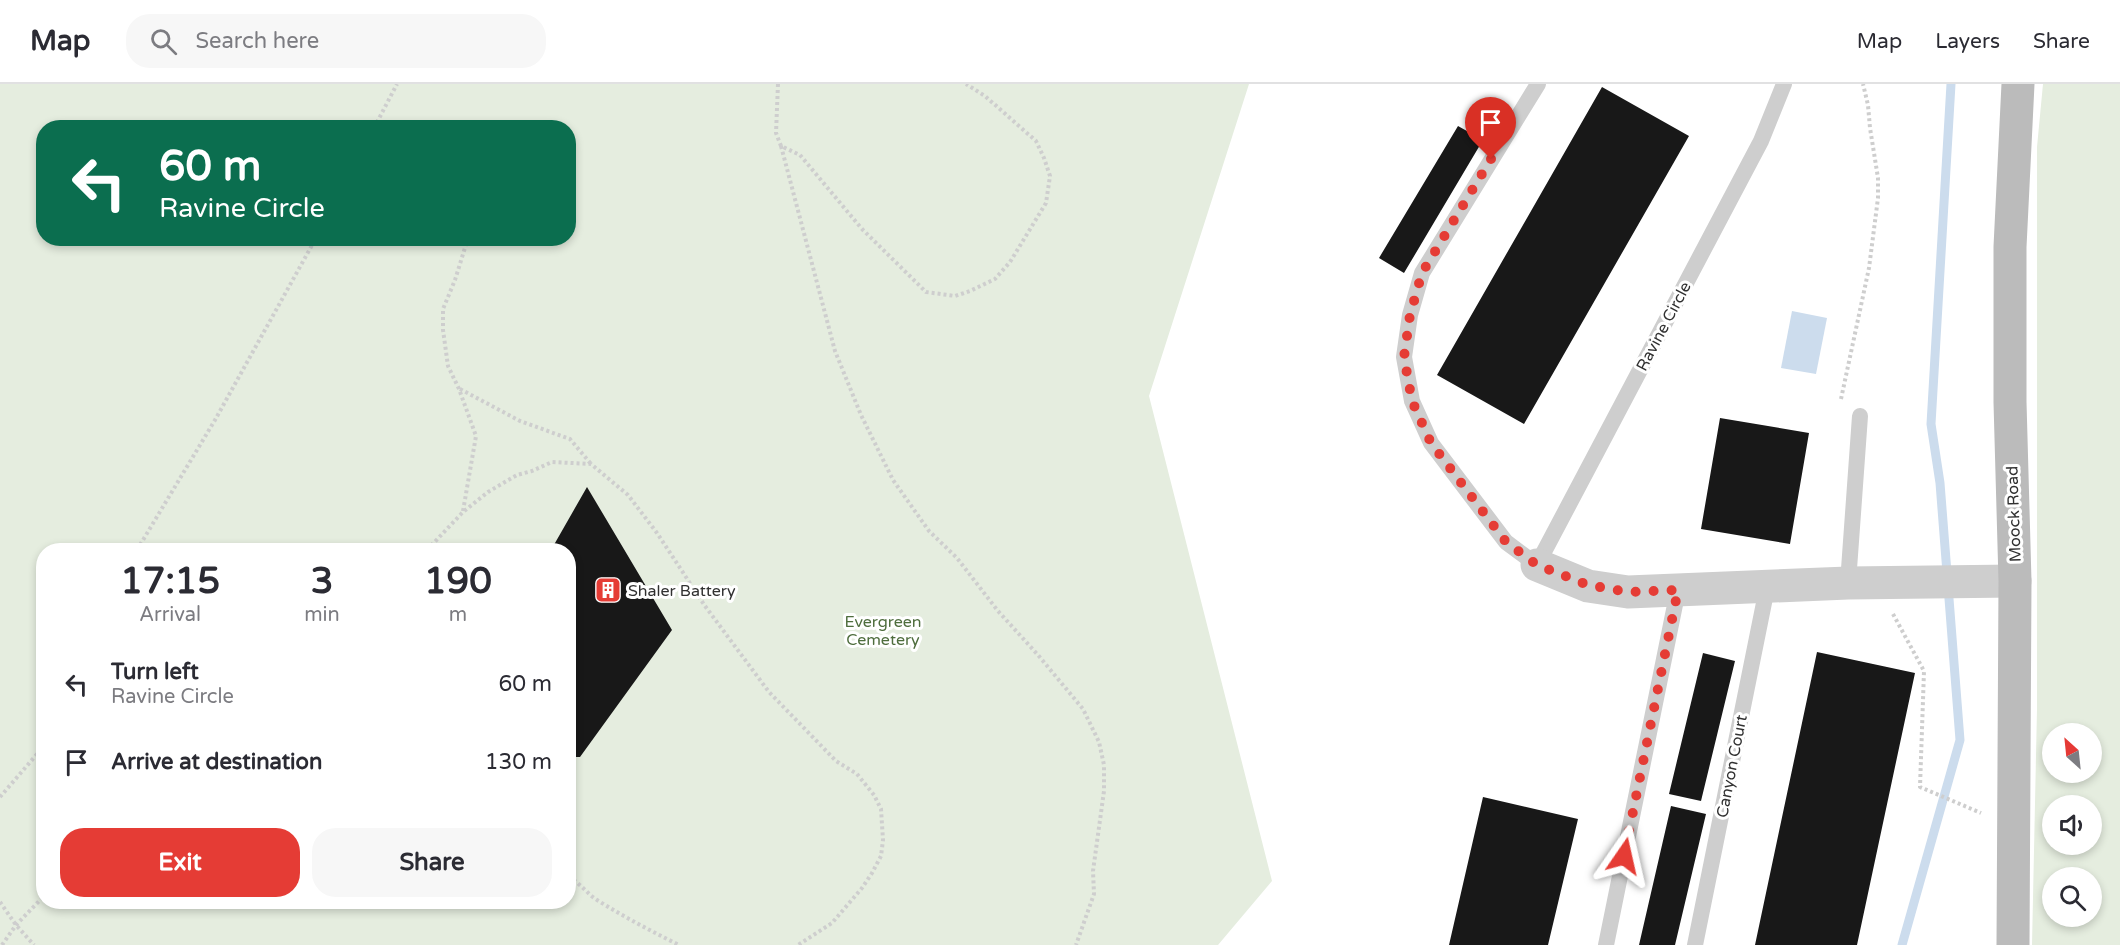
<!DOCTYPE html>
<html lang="en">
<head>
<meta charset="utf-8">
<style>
  :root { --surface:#fff; --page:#f7f7f7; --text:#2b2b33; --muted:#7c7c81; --line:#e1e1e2; --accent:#e53c35 }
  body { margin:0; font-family:"Varela Round",sans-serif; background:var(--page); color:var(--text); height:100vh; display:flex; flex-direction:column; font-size:22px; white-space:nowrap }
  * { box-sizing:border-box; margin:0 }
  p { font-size:20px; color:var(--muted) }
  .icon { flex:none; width:33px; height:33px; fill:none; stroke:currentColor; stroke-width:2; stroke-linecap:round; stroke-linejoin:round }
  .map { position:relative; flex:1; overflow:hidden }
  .sheet { position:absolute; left:36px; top:459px; width:540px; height:366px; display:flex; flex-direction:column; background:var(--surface); border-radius:24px; box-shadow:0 3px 9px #0003 }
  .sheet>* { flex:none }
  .top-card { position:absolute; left:36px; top:36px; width:540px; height:126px; border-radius:24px; box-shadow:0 3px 9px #0003; background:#0b6e4f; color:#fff; overflow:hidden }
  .needle { width:39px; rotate:333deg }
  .buttons { position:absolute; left:2042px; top:639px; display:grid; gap:12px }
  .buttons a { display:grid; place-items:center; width:60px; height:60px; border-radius:50%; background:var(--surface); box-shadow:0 3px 9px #0003; font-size:30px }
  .pin { position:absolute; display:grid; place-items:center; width:51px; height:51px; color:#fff; margin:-62px -26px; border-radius:50% 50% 50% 0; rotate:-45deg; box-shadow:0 0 6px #0007 }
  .pin .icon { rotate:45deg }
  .me { position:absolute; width:66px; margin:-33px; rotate:11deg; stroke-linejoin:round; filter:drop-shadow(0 0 4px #0008) }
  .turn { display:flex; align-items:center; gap:21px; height:126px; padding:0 24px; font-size:27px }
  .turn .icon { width:78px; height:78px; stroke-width:2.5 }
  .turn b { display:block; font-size:42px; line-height:51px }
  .eta { display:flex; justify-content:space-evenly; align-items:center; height:102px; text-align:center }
  .eta b { font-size:36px; font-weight:700; line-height:42px }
  .button { display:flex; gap:12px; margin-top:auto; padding:12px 24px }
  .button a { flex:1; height:69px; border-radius:24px; background:var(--accent); color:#fff; font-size:24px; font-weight:700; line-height:69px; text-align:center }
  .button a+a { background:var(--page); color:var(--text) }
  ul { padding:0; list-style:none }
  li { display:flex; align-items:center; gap:18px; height:78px; padding:0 24px }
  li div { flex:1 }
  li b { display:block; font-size:22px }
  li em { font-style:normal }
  header { display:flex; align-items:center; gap:36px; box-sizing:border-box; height:84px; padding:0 30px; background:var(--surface); border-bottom:2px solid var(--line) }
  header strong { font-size:28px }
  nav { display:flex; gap:33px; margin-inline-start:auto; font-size:21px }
  .search { width:420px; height:54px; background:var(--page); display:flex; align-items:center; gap:15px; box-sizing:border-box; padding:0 21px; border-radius:24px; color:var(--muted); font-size:22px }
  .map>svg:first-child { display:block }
  .green { fill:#e5eddf; fill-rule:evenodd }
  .water { fill:#ccdced }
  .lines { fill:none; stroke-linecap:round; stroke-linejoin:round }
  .stream { stroke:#ccdced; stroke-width:9 }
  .building { fill:#181818 }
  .path { stroke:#cecece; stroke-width:4; stroke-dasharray:3 3; stroke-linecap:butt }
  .service { stroke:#cecece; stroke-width:16 }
  .minor { stroke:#cecece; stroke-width:33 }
  .secondary { stroke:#bbb; stroke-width:33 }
  .route { stroke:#e53c35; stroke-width:10; stroke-dasharray:0 18 }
  .labels { text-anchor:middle; stroke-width:6; stroke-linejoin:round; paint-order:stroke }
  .street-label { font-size:16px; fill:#313131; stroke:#fff }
  .poi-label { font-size:16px; fill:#313131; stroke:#fff; text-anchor:start }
  .park-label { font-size:16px; fill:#4e6d3d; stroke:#fff }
</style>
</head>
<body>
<header>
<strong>Map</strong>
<div class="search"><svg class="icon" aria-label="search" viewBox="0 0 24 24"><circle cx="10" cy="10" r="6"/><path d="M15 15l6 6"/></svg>Search here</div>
<nav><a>Map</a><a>Layers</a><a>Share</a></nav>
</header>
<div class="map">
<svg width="2120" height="861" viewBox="0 0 2120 861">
  <rect width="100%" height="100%" fill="#fff"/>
  <path class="green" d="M 0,0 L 1249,0 L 1149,312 L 1272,797 L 1218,861 L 0,861 ZM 44,44 L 568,44 L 568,154 L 44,154 ZM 44,466 L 568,466 L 568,818 L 44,818 Z
    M 2043,0 L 2120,0 L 2120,861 L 2032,861 L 2037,625 L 2037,63 ZM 2052,650 L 2091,650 L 2091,688 L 2052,688 ZM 2052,722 L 2091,722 L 2091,760 L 2052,760 ZM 2052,794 L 2091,794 L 2091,832 L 2052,832 Z"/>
  <path class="water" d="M 1792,227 L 1827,234 L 1816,290 L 1781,284 Z"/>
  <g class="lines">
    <path class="stream" d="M 1902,861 L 1960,656 L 1940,399 L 1931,340 L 1951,0"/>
  </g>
  <path class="building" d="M 1602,3 L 1689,52 L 1524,340 L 1437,291 Z
    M 1458,42 L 1483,56 L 1404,189 L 1379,174 Z
    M 1720,334 L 1809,349 L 1790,460 L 1701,445 Z
    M 587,403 L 672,546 L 580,673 L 568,673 L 568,466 L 551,466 Z
    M 1817,568 L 1915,589 L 1857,861 L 1755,861 Z
    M 1703,569 L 1735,577 L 1701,717 L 1669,710 Z
    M 1483,713 L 1578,735 L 1548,861 L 1449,861 Z
    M 1671,722 L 1706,730 L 1675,861 L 1639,861 Z"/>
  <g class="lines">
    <path class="path" d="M 778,0 L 776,49 L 781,62 L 800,71 L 862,145 L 926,208 L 955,212 L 970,207 L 995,195 L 1010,178 L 1046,119 L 1050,92 L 1044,74 L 1036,57 L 985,12 L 966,0
      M 374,44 L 397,0
      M 781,62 L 835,267 L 861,331 L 893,396 L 929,447 L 957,474 L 998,527 L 1038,571 L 1083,625 L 1099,658 L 1104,681 L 1104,707 L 1093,787 L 1094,810 L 1076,861
      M 460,305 L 520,337 L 570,355 L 591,380
      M 1841,315 L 1869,184 L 1878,114 L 1878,94 L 1870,44 L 1868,21 L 1863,0
      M 463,427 L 476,352 L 459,305 L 448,282 L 443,246 L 443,225 L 455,196 L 468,154
      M 137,466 L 215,336 L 316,154
      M 427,466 L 463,428 L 488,408 L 517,391 L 532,387 L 552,378 L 591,380 L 628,411 L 657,449 L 705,522 L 769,608 L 836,677 L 857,690 L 874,711 L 881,725 L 883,756 L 881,772 L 872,789 L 862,804 L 832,839 L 798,861
      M 1893,530 L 1924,587 L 1920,703 L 1981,729
      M 0,713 L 44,662
      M 568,793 C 580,798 587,810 597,816 C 624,833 651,847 679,861
      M 0,818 L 16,841 L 34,861
      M 2,861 L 16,841 L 44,812"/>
    <path class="service" d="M 1538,0 L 1422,189 L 1410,231 L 1404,273 L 1412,317 L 1431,359 L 1506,458 L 1537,481 L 1761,57 L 1784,0
      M 1848,499 L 1860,332
      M 1606,861 L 1678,506
      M 1695,861 L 1767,504"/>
    <path class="minor" d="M 1537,481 L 1588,502 L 1628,508 L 1848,499 L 2015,497"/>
    <path class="secondary" d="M 2013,861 L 2015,497 L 2010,318 L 2010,163 L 2018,0"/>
  </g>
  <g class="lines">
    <path class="route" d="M 1491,75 L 1422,189 L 1410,231 L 1404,273 L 1412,317 L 1431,359 L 1506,458 L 1537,481 L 1588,501 L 1628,508 L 1678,506 L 1624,772"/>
  </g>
  <defs>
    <g id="building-square" transform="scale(1.35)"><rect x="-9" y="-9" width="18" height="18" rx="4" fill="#e53c35" stroke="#fff"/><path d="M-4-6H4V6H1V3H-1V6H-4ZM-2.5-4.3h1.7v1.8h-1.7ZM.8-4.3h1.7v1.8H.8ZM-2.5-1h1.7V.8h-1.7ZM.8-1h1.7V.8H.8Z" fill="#fff"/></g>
  </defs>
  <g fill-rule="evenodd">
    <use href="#building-square" x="608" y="506"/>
  </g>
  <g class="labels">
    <g class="street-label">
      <text transform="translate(1663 242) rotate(-62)" y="6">Ravine Circle</text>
      <text transform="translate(2013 430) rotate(-92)" y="6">Moock Road</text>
      <text transform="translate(1731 682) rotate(-79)" y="6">Canyon Court</text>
    </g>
    <g class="poi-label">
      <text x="628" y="512">Shaler Battery</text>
    </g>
    <g class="park-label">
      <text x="883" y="543">Evergreen<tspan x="883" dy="18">Cemetery</tspan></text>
    </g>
  </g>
</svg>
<div class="buttons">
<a><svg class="needle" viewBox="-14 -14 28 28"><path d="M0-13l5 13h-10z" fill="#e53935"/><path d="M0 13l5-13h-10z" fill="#7c7c81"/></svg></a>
<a><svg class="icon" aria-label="sound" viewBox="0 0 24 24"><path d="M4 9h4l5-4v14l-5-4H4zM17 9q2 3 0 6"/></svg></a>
<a><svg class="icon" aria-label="search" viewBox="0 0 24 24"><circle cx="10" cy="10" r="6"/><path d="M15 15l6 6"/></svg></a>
</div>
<div class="pin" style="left:1491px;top:75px;background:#d93025"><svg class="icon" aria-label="arrive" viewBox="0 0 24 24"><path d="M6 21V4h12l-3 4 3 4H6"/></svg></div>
<svg class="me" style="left:1624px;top:772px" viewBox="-20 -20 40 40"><path d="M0-17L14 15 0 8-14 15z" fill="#e53c35" stroke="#fff" stroke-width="4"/></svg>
<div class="top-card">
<div class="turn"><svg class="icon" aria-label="left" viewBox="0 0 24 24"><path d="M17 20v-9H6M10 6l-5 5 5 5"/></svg><div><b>60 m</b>Ravine Circle</div></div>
</div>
<section class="sheet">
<div class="eta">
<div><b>17:15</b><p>Arrival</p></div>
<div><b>3</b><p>min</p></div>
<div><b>190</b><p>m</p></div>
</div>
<ul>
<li><svg class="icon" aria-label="left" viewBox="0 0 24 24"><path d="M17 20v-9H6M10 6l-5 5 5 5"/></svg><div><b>Turn left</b><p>Ravine Circle</p></div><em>60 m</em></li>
<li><svg class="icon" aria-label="arrive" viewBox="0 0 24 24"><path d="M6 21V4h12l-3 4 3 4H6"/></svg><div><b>Arrive at destination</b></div><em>130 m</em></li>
</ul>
<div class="button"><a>Exit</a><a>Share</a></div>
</section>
</div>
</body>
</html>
